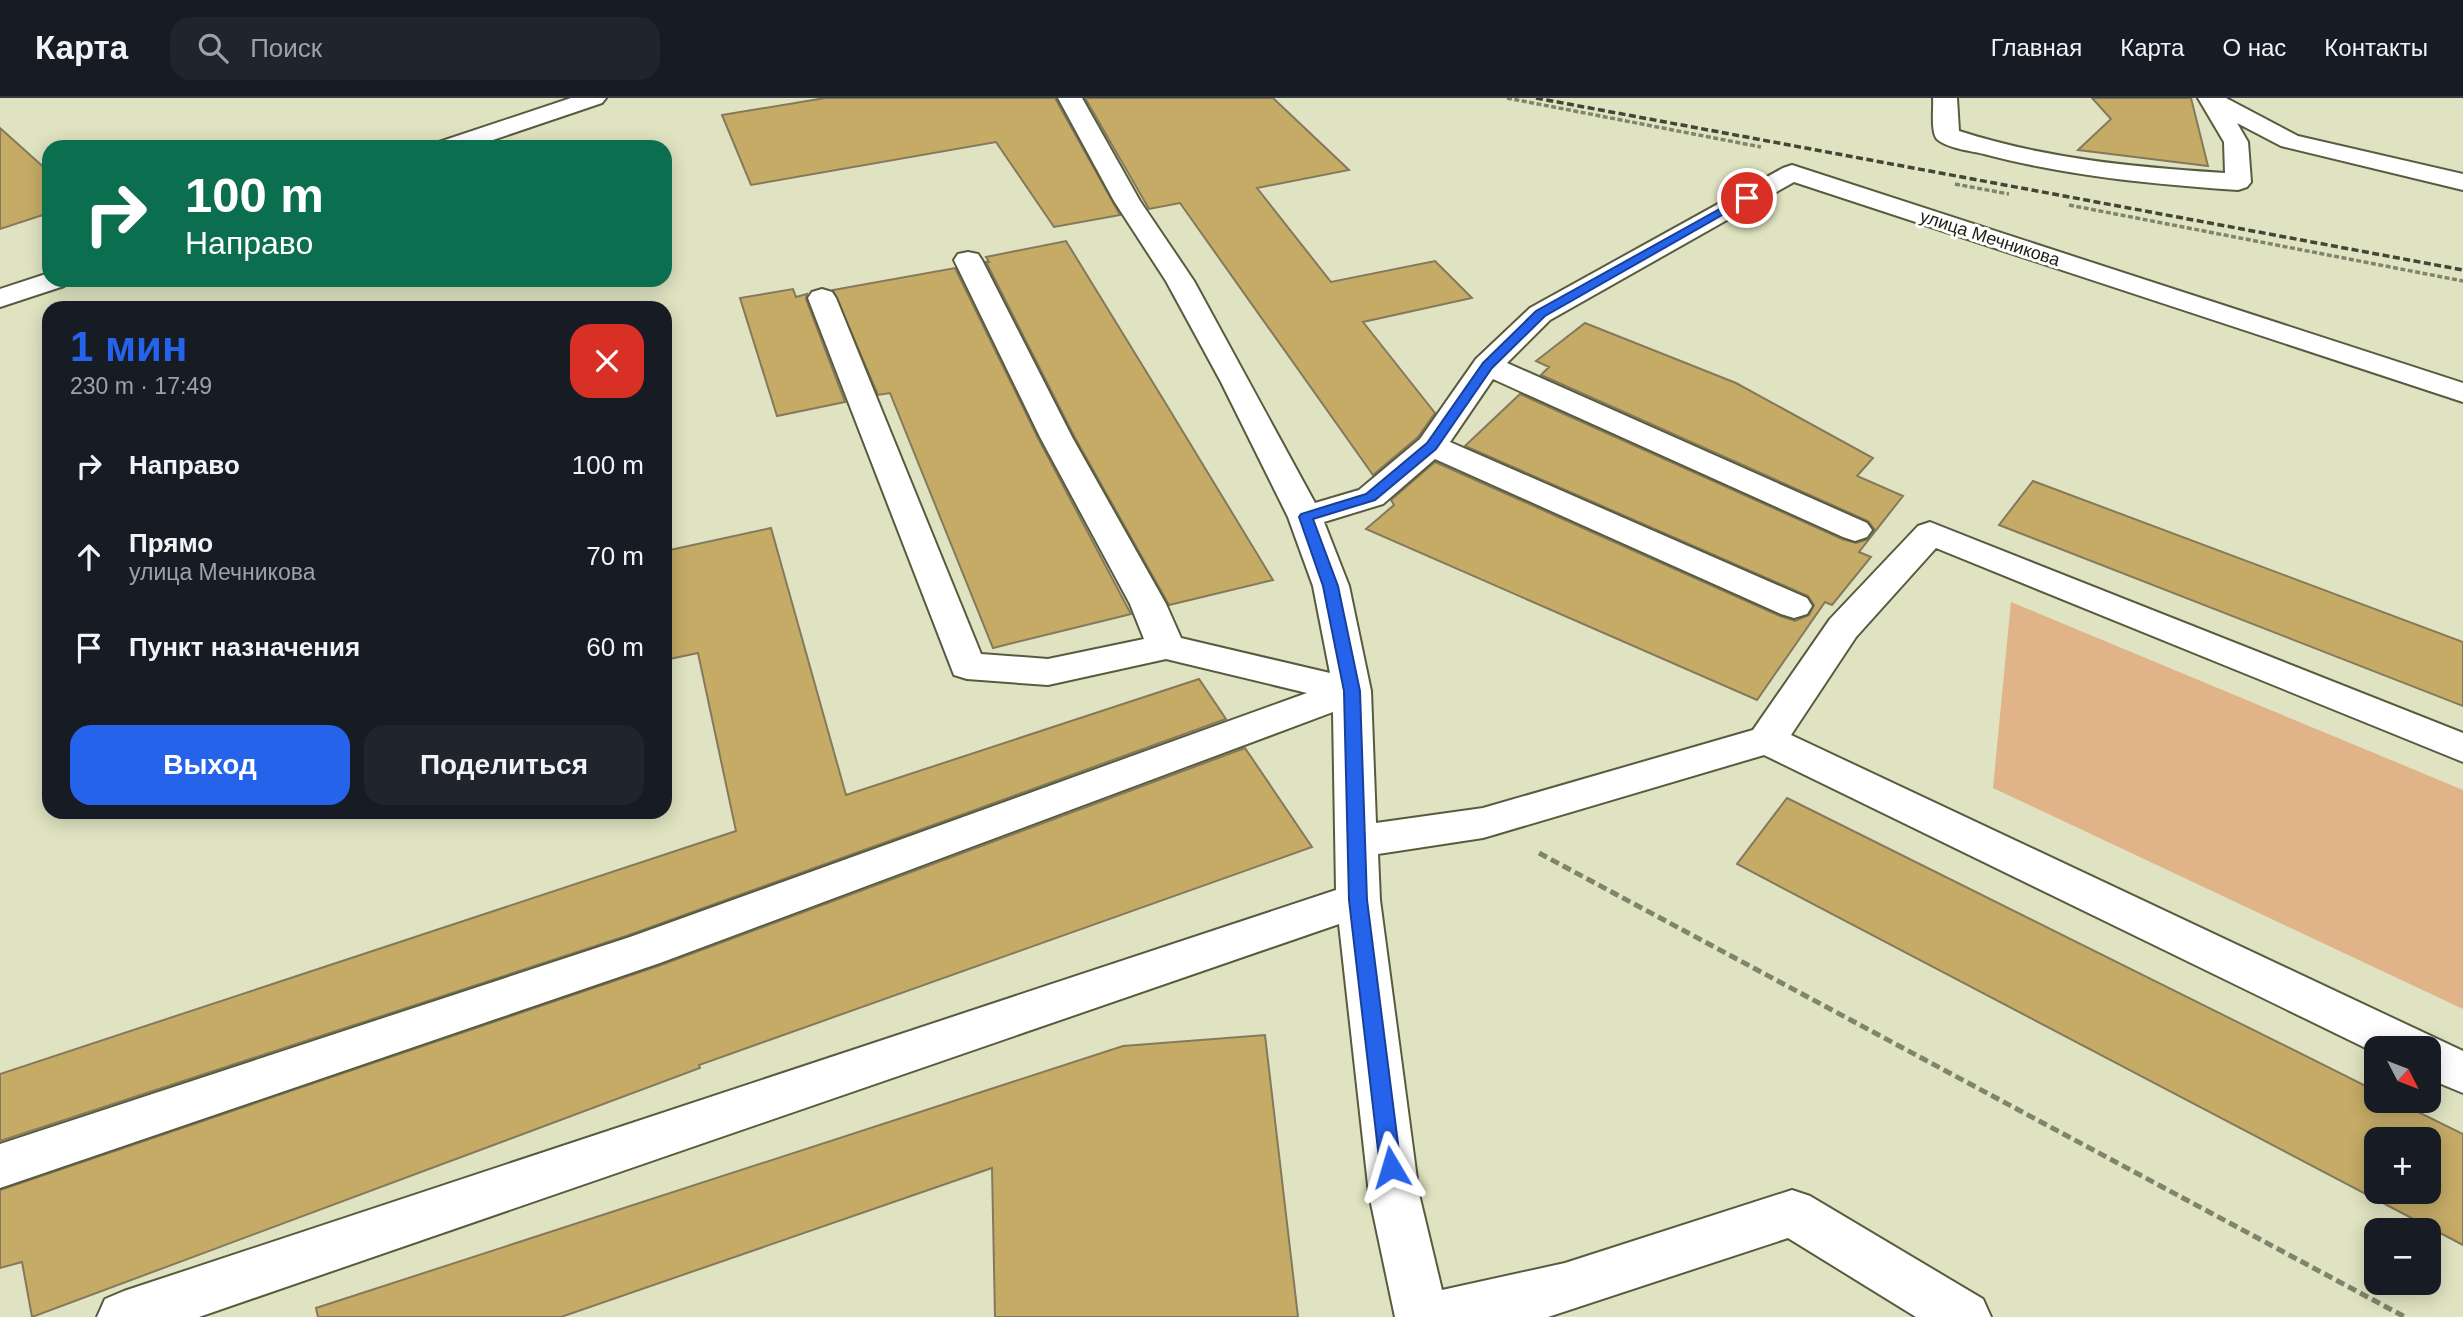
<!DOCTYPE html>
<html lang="ru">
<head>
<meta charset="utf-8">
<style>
  :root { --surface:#171b24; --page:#20242c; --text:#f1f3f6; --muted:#9ea1a6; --line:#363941; --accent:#2563eb }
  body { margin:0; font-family:Helvetica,sans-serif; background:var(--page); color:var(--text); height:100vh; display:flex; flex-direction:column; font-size:26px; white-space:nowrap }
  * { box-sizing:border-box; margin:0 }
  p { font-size:23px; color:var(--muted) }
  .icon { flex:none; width:38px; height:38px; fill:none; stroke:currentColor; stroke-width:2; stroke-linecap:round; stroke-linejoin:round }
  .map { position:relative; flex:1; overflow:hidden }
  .drawer { position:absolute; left:42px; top:203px; width:630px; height:518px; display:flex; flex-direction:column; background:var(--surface); border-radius:21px; box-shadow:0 4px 18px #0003 }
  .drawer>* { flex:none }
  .top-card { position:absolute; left:42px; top:42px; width:630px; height:147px; border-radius:21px; box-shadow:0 4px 18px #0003; background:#0b6e4f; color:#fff; overflow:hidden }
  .needle { width:46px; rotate:132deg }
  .buttons { position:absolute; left:2364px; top:938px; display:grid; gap:14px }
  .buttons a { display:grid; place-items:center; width:77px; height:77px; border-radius:14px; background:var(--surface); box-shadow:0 4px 18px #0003; font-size:35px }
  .pin { position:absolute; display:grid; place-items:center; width:60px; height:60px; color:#fff; margin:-30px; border:4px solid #fff; border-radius:50%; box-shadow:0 2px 7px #0007 }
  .me { position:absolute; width:77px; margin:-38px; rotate:353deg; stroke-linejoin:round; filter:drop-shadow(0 0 5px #0008) }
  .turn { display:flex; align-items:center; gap:24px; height:147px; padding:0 28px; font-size:32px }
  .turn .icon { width:91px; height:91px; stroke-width:2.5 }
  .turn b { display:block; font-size:49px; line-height:60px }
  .round { display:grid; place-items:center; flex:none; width:74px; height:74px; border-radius:21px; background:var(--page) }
  .head { display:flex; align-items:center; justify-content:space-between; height:119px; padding:0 28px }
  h1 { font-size:42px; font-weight:600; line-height:52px; color:var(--accent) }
  .button { display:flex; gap:14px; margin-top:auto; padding:14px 28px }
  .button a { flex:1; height:80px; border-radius:21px; background:var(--accent); color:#fff; font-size:28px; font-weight:600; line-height:80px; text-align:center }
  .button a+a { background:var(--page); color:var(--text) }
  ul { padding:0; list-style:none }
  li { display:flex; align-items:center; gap:21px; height:91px; padding:0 28px }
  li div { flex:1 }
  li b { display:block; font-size:26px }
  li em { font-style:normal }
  header { display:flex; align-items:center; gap:42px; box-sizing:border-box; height:98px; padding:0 35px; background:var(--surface); border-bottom:2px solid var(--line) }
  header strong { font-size:33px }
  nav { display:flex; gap:38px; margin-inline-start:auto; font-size:24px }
  .search { width:490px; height:63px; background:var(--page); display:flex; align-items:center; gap:18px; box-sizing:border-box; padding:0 24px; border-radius:21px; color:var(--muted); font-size:26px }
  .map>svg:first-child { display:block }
  .green { fill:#e0b388 }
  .building { fill:#c5ab66; stroke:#85795c; stroke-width:2; fill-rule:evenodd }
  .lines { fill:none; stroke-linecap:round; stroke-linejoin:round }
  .minor-casing { stroke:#585b3e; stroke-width:4 }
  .path-far1 { stroke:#81846c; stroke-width:3.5; stroke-dasharray:5 2.5; stroke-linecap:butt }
  .path { stroke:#81846c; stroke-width:5; stroke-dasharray:9 4.5; stroke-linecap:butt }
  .minor { fill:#fff; fill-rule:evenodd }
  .rail { stroke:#434535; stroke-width:3.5; stroke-dasharray:7 3.5; stroke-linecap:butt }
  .route { fill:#2563eb; stroke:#184099; stroke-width:2 }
  .labels { text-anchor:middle; stroke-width:6; stroke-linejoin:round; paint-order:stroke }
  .far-street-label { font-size:18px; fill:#1f2014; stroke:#fff }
</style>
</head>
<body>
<header>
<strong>Карта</strong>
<div class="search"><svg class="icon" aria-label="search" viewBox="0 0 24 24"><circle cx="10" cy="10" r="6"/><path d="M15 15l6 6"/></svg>Поиск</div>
<nav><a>Главная</a><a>Карта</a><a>О нас</a><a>Контакты</a></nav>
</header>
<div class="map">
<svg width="2463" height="1219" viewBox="0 0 2463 1219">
  <rect width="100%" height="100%" fill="#dfe3c1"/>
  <path class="green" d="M 2011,504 L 2463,692 L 2463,911 L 1993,690 Z"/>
  <path class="building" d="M 825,0 L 1055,0 L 1120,117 L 1054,129 L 996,44 L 751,87 L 722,17 Z
    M 1085,0 L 1273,0 L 1349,72 L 1257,90 L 1331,184 L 1435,163 L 1472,200 L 1363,224 L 1435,315 L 1418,339 L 1373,377 L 1180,105 L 1149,111 Z
    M 2092,0 L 2191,0 L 2208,68 L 2078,52 L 2111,21 Z
    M 0,30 L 49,74 L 49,115 L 0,131 Z
    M 1066,143 L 1163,301 L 1273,482 L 1169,507 L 1074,338 L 986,164 L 989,164 L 986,159 Z
    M 955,170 L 1038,340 L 1131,516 L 993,550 L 890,295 L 878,297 L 833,192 Z
    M 793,191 L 796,199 L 807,196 L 806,201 L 845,304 L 777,318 L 740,200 Z
    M 1585,225 L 1736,285 L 1873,360 L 1857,378 L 1903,398 L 1859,454 L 1871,459 L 1832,507 L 1825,504 L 1757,602 L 1366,431 L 1394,407 L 1391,402 L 1435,364 L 1780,518 L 1795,523 L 1809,517 L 1814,507 L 1808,498 L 1465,348 L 1520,296 L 1842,441 L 1856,445 L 1869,441 L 1875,432 L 1868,423 L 1541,277 L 1549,269 L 1536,263 Z
    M 2033,383 L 2463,544 L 2463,608 L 1999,427 Z
    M 771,430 L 846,697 L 1199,581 L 1226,621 L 629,837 L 0,1043 L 0,976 L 736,733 L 698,555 L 665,562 L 665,453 Z
    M 1245,650 L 1312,749 L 699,967 L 700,970 L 32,1219 L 22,1164 L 0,1170 L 0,1092 L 661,867 Z
    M 1787,700 L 2376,993 L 2376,1003 L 2396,1003 L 2463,1036 L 2463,1147 L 1737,766 ZM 2376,1041 L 2429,1041 L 2429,1094 L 2376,1094 Z
    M 1265,937 L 1298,1219 L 995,1219 L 992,1070 L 561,1219 L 318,1219 L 316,1210 L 1123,948 Z"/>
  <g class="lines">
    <g class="minor-casing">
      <path id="minor" d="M 571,0 L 606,0 L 602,5 L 472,49 L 436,49 L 439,44 Z
        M 1058,0 L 1082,0 L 1140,103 L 1194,183 L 1315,405 L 1359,392 L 1420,341 L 1476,261 L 1530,210 L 1783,70 L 1792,67 L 2463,285 L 2463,304 L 1794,84 L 1550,222 L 1507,265 L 1867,425 L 1872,432 L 1867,439 L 1855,443 L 1843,439 L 1493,281 L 1450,344 L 1807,500 L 1812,508 L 1807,516 L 1794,520 L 1781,516 L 1435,361 L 1383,406 L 1324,424 L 1349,488 L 1371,593 L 1376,725 L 1483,710 L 1753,632 L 1830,521 L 1918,428 L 1930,424 L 2463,635 L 2463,664 L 1936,450 L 1856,539 L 1791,637 L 2463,953 L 2463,995 L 2429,981 L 2429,950 L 2376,950 L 2376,955 L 1764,657 L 1483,740 L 1378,756 L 1380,802 L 1419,1096 L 1442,1192 L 1565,1165 L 1792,1092 L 1810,1098 L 1983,1201 L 1991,1219 L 1916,1219 L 1788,1140 L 1548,1219 L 1395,1219 L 1369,1096 L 1339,826 L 199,1219 L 97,1219 L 105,1201 L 124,1193 L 1336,792 L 1333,614 L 660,865 L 0,1090 L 0,1046 L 630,839 L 1307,595 L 1166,561 L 1048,587 L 967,581 L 954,577 L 808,200 L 812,194 L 822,191 L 832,194 L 836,200 L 981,556 L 1048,561 L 1144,541 L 1130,506 L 1040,339 L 954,162 L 958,156 L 968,154 L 978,156 L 982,162 L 1072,339 L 1166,506 L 1181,540 L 1330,575 L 1313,488 L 1288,419 L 1221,284 L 1166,183 L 1114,103 Z
        M 1933,0 L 1957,0 L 1959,33 C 2046,61 2134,69 2225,75 L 2224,44 L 2198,0 L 2226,0 L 2298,38 L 2463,76 L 2463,92 L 2281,48 L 2237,25 L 2248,44 L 2251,84 L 2247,89 L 2238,92 C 2152,86 2067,78 1984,56 C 1971,53 1948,50 1938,42 C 1930,36 1934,9 1933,0 Z
        M 49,175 L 49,182 L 68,182 L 64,188 L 0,209 L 0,191 Z"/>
    </g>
    <path class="path-far1" d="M 1507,0 L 1761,49
      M 1955,86 L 2009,96
      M 2069,107 L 2463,183"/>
    <path class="path" d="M 1539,755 L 2405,1219"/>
    <use href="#minor" class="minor"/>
    <path class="rail" d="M 1536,0 L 2463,172"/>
  </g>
  <path class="route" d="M 1743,98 L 1752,100 L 1545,218 L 1492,270 L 1436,351 L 1375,402 L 1313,421 L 1338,488 L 1360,593 L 1367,802 L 1401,1069 L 1398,1076 L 1391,1079 L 1383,1076 L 1380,1069 L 1349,802 L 1344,593 L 1323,488 L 1299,419 L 1301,416 L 1366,396 L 1427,345 L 1483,265 L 1536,213 Z"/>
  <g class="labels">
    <g class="far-street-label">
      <text transform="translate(1990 140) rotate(18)" y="6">улица Мечникова</text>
    </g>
  </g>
</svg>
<div class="buttons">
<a><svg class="needle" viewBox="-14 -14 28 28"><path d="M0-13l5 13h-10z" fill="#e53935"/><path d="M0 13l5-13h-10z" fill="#9ea1a6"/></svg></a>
<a>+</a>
<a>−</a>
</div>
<div class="pin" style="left:1747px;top:100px;background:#d93025"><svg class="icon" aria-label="arrive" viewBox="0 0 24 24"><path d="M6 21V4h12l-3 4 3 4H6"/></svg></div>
<svg class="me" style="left:1391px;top:1069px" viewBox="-20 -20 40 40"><path d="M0-17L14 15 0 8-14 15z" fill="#2563eb" stroke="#fff" stroke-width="4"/></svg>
<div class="top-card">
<div class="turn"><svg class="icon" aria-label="right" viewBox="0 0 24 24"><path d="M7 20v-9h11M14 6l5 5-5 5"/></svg><div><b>100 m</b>Направо</div></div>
</div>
<section class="drawer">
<div class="head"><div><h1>1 мин</h1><p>230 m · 17:49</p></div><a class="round" style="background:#d93025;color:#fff"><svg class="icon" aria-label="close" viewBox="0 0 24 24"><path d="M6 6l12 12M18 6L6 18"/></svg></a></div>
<ul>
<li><svg class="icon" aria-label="right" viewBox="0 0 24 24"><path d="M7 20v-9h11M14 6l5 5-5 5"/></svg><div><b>Направо</b></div><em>100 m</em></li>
<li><svg class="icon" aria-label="ahead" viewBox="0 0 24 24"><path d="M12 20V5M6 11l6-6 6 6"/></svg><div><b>Прямо</b><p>улица Мечникова</p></div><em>70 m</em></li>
<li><svg class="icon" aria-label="arrive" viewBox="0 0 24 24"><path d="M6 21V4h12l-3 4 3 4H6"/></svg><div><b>Пункт назначения</b></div><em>60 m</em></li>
</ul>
<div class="button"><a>Выход</a><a>Поделиться</a></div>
</section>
</div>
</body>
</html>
